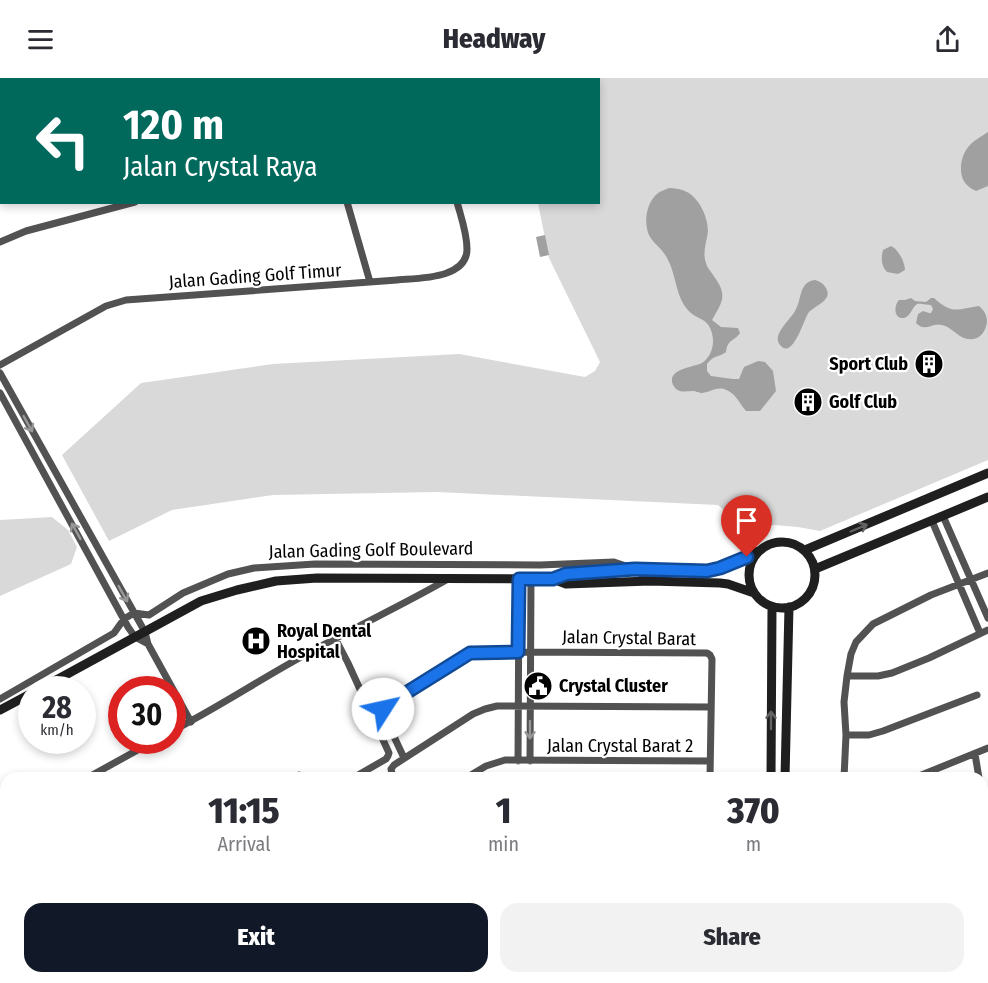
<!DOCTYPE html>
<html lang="en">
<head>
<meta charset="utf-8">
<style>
  :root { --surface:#fff; --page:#f2f2f3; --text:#2b2b33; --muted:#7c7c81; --accent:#111827 }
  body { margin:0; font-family:"Fira Sans Condensed",sans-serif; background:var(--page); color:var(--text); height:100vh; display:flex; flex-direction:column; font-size:22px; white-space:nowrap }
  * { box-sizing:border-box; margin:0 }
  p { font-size:20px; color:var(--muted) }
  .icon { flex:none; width:33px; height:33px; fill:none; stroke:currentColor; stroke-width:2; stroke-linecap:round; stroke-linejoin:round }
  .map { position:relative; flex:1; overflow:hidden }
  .side { position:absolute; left:0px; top:694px; width:988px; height:212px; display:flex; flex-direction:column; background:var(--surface); border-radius:18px 18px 0 0; box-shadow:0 3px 9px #0003 }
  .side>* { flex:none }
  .top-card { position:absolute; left:0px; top:0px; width:600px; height:126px; box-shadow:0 3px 9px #0003; background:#00695c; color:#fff; overflow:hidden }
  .speed { position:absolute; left:18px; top:598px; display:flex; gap:12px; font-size:30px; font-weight:700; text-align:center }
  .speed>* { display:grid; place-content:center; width:78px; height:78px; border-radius:50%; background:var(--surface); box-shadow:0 3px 9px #0003; line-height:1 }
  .speed small { font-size:15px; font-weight:400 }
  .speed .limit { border:9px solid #d22; background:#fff; color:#111 }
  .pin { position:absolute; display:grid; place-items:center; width:51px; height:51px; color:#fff; margin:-62px -26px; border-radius:50% 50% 50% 0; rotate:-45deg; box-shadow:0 0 6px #0007 }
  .pin .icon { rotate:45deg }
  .me { position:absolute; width:66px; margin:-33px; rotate:55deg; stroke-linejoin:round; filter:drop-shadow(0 0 4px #0008) }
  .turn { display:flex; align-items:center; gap:21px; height:126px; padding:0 24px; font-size:27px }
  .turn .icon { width:78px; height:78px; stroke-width:2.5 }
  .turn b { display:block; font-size:42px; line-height:51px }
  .eta { display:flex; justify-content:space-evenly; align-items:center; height:102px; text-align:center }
  .eta b { font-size:36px; font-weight:800; line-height:42px }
  .cta { display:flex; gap:12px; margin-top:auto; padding:12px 24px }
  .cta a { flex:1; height:69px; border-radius:18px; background:var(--accent); color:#fff; font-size:24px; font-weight:800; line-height:69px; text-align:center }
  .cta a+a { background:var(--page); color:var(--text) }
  header { display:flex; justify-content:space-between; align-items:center; height:78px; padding:0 24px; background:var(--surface); font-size:27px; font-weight:800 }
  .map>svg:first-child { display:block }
  .green { fill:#d9d9d9 }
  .water { fill:#a0a0a0 }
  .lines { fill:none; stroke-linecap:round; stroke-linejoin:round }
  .street { stroke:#525252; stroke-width:7 }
  .secondary { stroke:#1f1f1f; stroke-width:9 }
  .oneway { stroke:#979797 }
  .oneway2 { stroke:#626262 }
  .route-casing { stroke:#114b97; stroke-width:15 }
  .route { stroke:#1a73e8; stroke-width:10 }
  .labels { text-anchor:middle; stroke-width:4.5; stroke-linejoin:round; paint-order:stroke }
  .street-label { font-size:18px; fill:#000; stroke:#fff }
  .poi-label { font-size:18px; font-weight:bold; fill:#000; stroke:#fff; text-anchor:start }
</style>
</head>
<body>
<header><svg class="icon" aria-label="menu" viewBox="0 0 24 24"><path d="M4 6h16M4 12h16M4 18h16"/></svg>Headway<svg class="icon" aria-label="share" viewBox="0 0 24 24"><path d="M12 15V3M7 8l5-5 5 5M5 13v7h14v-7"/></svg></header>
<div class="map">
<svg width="988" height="905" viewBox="0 0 988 905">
  <rect width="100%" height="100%" fill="#fff"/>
  <path class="green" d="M 512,0 L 988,0 L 988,382 L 820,453 L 798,449 L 774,447 L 746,451 L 718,427 L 437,414 L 273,417 L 172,432 L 109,463 L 62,377 L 141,305 L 273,286 L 459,276 L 585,299 L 595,293 L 600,284 L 549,180 L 538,125 L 598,124 L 598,2 L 513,2 Z
    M 52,439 L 68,452 L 77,469 L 71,486 L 0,518 L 0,442 Z"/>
  <path class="water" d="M 988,54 L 988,108 L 976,113 C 974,112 970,110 968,108 C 957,99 960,78 969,68 C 974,62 981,59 988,54 Z
    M 669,110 C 675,110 681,111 687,114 C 699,120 708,139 708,153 C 707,163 702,174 706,185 C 707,190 711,193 713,197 C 728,217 723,223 712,242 L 721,249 L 738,250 L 740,255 C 734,264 728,260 726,274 C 718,280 715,276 707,286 L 707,293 L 711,298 L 733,301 L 739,301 L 744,289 L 758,283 L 765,284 L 773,293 L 776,313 L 760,333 L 746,333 C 739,325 736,315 724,311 C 716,309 710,314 702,315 C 700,315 695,313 693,313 C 685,313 678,316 673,307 C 666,291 694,289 702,285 C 714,277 716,260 709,248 C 704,240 696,240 691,235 C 676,222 677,201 669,184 C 664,172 656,168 650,159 C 643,146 646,125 657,116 C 660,113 665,112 669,110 Z
    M 545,157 L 549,177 L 540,179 L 536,159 Z
    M 891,168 C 898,171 905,184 905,192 L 898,196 L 887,194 C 881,188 881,180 883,172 Z
    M 815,202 C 819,203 823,205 826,210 C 833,222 816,227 809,234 C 804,240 793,283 780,267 C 771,256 792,241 796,231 C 802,220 799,204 815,202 Z
    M 911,220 L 915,223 L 926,224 L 931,220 L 934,220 C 952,237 958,231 979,228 C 984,232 987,237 987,244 C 986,251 983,257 977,260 C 961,266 955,250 942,247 C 931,244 926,255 916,245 L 918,236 L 923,233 L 929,235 L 931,235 L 933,231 L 931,227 C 928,227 920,225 917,226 C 912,229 911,238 904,240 C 893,241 894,227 899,222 L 905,222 Z"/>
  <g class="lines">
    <path class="street" d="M 426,0 L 426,2
      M 157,2 L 160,0
      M 0,43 L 2,43
      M 347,124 L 370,204
      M 0,164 L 26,153 L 135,124
      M 0,287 L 106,228 L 126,222 L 397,202 C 419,200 467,201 467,171 C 467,155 461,139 457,124
      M 0,295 L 145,554 L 148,566 L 191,644
      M 0,315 L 128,549 L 135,559 L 148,566
      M 943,438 L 988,540
      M 932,443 L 980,555
      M 335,560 L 348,585 L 389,675 L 388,678 L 386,681 L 353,700
      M 847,598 L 878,598 L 892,595 L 929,580 L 988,552
      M 0,621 L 114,555 L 124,541 L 134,535 L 149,537 L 183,515 L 228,496 L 254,490 L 315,486 L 540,487 L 614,484 L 635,491 L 650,503
      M 172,653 C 217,630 259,602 303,578 C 351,551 401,528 448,501
      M 846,657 L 869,657 L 883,653 L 977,617
      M 975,676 L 979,700
      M 404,680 L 383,635 L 385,628 L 470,575 L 518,574 L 707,575 L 710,577 L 712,581 L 710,700
      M 518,683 L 519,501
      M 530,683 L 531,501
      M 299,697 L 300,700
      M 87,700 L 154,663
      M 393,700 L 391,691 L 394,687 L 473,636 L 485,631 L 497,628 L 711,629
      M 466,700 L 486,688 L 505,682 L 710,683
      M 844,700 L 846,657 L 844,624 L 847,598 L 851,576 L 856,564 L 873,546 L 931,517 L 988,495
      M 914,700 L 988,670
      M 0,747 L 6,744
      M 982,793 L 988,802
      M 6,804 L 6,802
      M 0,869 L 6,866
      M 982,874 L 988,869
      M 29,905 L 39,900
      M 185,905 L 193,900
      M 273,905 L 275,900
      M 405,905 L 418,900
      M 502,905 L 515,900
      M 836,905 L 837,900
      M 951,905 L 959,900"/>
    <path class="secondary" d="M749 497a33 33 0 1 1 66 0a33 33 0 1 1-66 0Z
      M 805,472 L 988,395
      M 815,491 L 988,419
      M 553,501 L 566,496 L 635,491 L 707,493 L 720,491 L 758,473
      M 38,612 L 201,523 L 237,512 L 276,503 L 317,500 L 553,501 L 566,506 L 650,503 L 720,505 L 728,506 L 754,515
      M 0,632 L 32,615
      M 771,700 L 772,529
      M 785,700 L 789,529
      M 767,905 L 767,900
      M 784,905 L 784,900"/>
  </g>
  <defs><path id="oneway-shaft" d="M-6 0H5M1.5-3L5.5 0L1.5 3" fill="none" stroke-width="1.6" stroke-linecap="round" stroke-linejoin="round" transform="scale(1.5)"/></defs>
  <g class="oneway">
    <use href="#oneway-shaft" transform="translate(28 346) rotate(61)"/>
    <use href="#oneway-shaft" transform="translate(76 453) rotate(-119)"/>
    <use href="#oneway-shaft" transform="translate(123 516) rotate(61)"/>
    <use href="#oneway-shaft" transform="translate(530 652) rotate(90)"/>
  </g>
  <g class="oneway2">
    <use href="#oneway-shaft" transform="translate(859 450) rotate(-23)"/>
    <use href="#oneway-shaft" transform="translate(771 642) rotate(-90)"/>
  </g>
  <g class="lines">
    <g class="route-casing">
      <path id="route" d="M 383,631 L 385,628 L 470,575 L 518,574 L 519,501 L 553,501 L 566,496 L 635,491 L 707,493 L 720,490 L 747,479"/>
    </g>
    <use href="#route" class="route"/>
  </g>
  <defs>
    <g id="building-disc" transform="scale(1.5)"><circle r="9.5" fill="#000" stroke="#fff"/><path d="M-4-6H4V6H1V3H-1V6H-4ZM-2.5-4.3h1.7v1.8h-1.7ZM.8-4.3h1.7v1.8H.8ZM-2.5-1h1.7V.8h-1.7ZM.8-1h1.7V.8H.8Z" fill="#fff"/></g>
    <g id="hospital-disc" transform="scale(1.5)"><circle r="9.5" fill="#000" stroke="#fff"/><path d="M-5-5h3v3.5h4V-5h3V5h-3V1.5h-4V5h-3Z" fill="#fff"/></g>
    <g id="civic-disc" transform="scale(1.5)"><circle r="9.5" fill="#000" stroke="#fff"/><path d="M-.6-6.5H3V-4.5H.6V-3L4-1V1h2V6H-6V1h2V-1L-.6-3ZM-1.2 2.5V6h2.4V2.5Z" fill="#fff"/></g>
  </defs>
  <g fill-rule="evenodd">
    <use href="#building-disc" x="929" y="286"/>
    <use href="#building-disc" x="808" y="324"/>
    <use href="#hospital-disc" x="256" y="563"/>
    <use href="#civic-disc" x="538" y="608"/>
  </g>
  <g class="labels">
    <g class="street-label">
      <text transform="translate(255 198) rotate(-4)" y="6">Jalan Gading Golf Timur</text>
      <text transform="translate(371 472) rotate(-1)" y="6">Jalan Gading Golf Boulevard</text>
      <text transform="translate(629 560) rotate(1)" y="6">Jalan Crystal Barat</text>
      <text x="620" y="674">Jalan Crystal Barat 2</text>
    </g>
    <g class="poi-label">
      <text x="908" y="292" text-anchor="end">Sport Club</text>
      <text x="829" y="330">Golf Club</text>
      <text x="277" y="559">Royal Dental<tspan x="277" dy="21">Hospital</tspan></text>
      <text x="559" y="614">Crystal Cluster</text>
    </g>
  </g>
</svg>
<div class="speed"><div>28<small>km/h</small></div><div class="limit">30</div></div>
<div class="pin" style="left:747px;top:479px;background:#d93025"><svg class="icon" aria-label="arrive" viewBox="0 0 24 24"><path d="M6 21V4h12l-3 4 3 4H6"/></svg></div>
<svg class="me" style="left:383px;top:631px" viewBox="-20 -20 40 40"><circle r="19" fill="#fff"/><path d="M0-13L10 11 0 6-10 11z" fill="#1a73e8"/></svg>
<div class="top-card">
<div class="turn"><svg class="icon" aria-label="left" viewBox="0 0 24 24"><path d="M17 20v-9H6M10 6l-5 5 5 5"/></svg><div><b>120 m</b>Jalan Crystal Raya</div></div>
</div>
<section class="side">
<div class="eta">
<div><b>11:15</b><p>Arrival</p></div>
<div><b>1</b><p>min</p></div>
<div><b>370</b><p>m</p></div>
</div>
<div class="cta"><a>Exit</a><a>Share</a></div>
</section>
</div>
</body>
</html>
